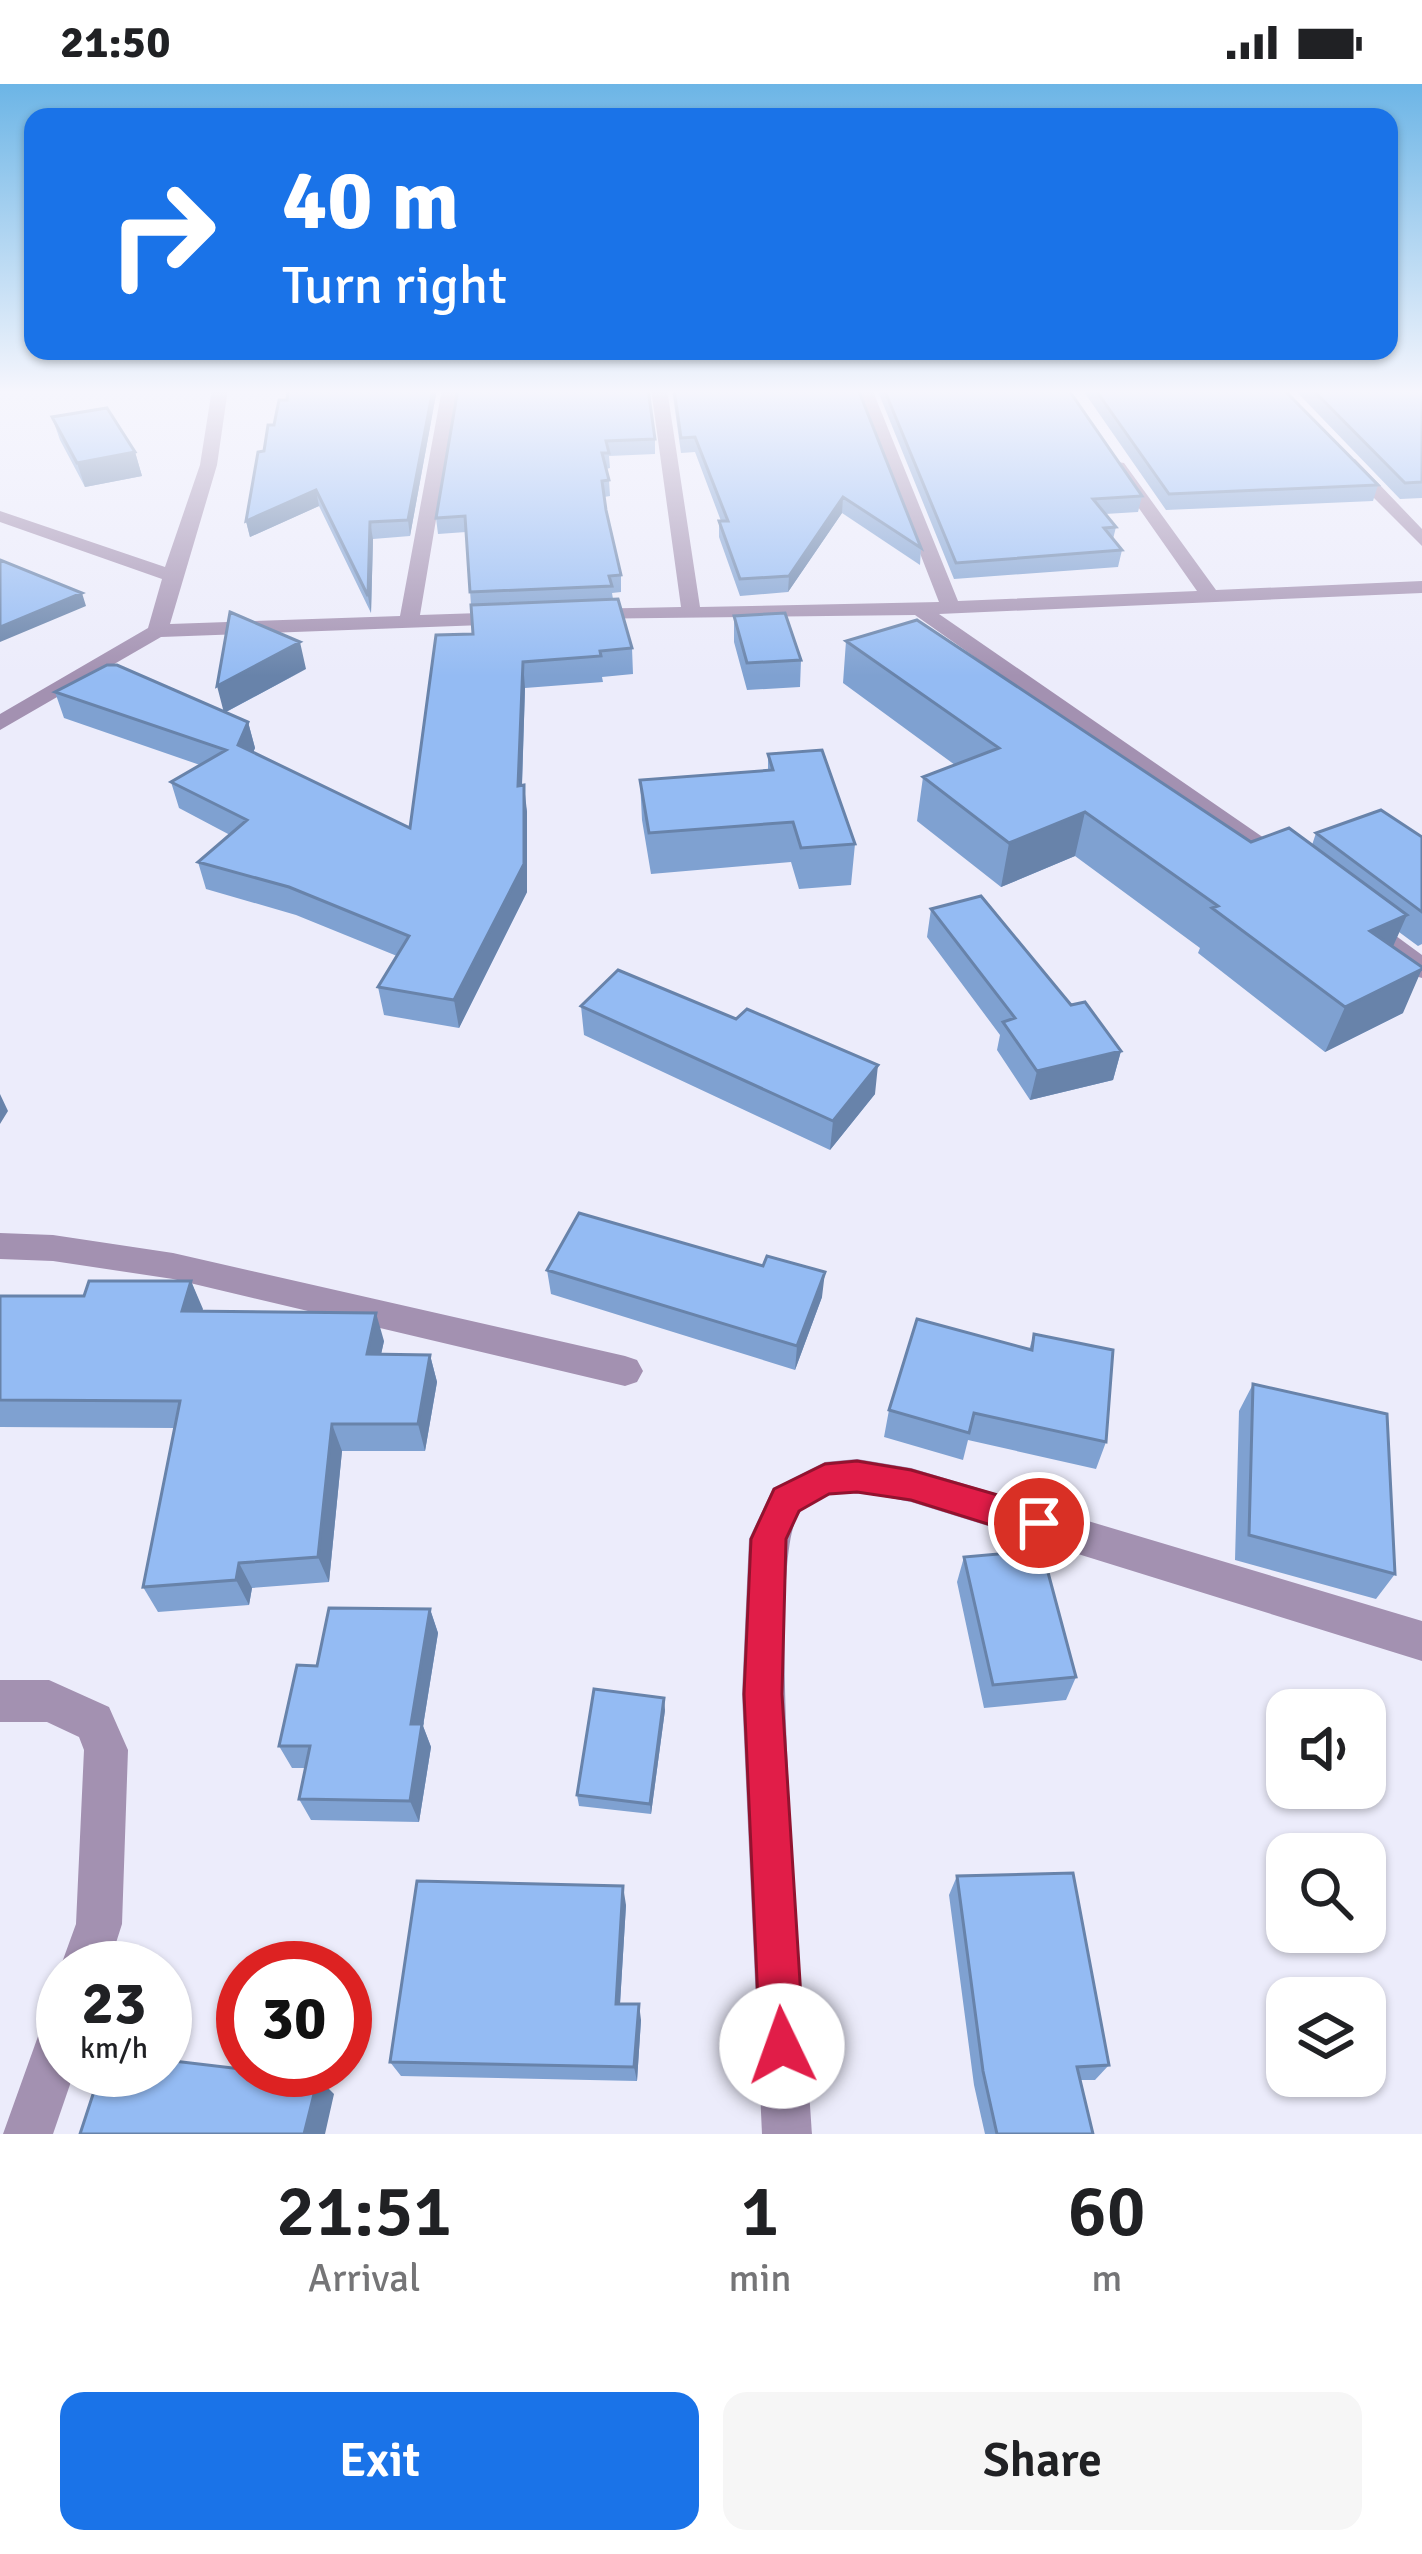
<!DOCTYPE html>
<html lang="en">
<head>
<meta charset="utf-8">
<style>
  :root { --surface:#fff; --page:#f6f6f6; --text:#202124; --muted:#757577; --accent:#1a73e8 }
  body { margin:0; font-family:Signika,sans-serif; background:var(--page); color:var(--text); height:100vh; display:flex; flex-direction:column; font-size:45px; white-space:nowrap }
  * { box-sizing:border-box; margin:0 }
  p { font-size:39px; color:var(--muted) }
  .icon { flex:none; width:66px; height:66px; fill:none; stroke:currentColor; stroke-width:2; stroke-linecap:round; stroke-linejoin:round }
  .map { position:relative; height:2050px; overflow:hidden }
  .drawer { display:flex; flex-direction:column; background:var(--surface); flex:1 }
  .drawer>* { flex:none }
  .guide { position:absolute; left:24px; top:24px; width:1374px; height:252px; border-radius:24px; box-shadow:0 3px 9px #0004; background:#1a73e8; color:#fff; overflow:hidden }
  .controls { position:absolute; left:1266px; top:1605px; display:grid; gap:24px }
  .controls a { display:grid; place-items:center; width:120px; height:120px; border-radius:24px; background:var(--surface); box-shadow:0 3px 9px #0004; font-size:60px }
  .speed { position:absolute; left:36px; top:1857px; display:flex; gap:24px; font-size:60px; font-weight:700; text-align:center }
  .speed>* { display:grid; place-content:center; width:156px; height:156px; border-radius:50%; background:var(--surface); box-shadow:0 3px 9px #0004; line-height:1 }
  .speed small { font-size:30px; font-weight:400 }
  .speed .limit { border:18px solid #d22; background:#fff; color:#111 }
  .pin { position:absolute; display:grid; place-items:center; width:102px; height:102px; color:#fff; margin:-51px; border:6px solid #fff; border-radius:50%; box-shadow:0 3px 12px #0007 }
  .me { position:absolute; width:132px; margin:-66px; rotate:357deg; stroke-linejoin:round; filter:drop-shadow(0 0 9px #0008) }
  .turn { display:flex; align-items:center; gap:42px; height:252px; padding:0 60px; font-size:54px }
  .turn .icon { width:156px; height:156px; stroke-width:2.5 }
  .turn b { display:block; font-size:84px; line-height:102px }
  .eta { display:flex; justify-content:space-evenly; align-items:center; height:204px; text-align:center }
  .eta b { font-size:72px; font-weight:600; line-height:84px }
  .action { display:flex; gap:24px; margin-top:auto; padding:24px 60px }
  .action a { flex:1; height:138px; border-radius:24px; background:var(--accent); color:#fff; font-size:48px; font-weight:600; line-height:138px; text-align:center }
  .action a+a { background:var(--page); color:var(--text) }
  .status { display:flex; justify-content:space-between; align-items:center; height:84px; padding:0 60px; background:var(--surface); direction:ltr }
  .status svg { height:33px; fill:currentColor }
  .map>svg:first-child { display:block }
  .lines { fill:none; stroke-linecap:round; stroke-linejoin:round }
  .minor { fill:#a391b1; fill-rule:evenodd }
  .wall { fill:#7fa1d1 }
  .shaded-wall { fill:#6883aa }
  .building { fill:#94bbf3; stroke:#6883aa; stroke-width:3 }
  .route { fill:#e11d48; stroke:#92132f; stroke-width:3 }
</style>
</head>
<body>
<div class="status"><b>21:50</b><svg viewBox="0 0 49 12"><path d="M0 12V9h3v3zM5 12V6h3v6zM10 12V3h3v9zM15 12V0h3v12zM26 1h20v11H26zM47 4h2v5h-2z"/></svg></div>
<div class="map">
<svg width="1422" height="2050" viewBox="0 0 1422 2050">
  <rect width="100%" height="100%" fill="#ececfb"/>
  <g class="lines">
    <path class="minor" d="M 212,305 L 228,305 L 217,381 L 170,540 L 400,532 L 442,305 L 458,305 L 420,531 L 511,528 L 521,534 L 511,540 L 161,553 L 0,646 L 0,630 L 148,544 L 162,495 L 0,438 L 0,427 L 165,483 L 200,381 Z
      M 651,305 L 667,305 L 700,523 L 939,518 L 856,305 L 872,305 L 958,517 L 1197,507 L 1110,383 L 1118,378 L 1124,379 L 1216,506 L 1422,497 L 1422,509 L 939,530 L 1293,774 L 1296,779 L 1293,784 L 1275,784 L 915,531 L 576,535 L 573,531 L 583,525 L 681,523 Z
      M 1343,375 L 1355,375 L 1422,445 L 1422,462 L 1343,383 Z
      M 1362,827 L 1422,871 L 1422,894 L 1412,891 L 1353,841 L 1349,835 Z
      M 0,1149 L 53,1151 L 173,1169 L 625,1272 L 637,1276 L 643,1287 L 637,1298 L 625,1302 L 173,1195 L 53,1177 L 0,1175 Z
      M 857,1375 L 911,1384 L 1422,1537 L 1422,1577 L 911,1418 C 877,1412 824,1397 799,1430 C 762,1478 807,1961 812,2050 L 762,2050 L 742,1610 L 749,1455 L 773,1404 L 825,1378 Z
      M 0,1596 L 49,1596 L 109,1623 L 128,1666 L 122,1840 L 108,1884 L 63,1884 L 63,1891 L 60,1884 L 76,1840 L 84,1666 L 79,1653 L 47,1638 L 0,1638 Z
      M 63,1923 L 63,1986 L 75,1986 L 53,2050 L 3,2050 L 46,1930 Z"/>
  </g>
  <path class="wall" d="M 437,305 L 410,452 L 373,455 L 371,529 L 319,422 L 250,453 L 246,437 L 264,367 L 274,341 L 287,316 Z
    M 458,305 L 655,355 L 655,370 L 609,372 L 610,384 L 606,385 L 609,396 L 610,412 L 604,413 L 621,491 L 621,508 L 612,509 L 613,515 L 632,564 L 633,590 L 602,593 L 603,598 L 525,604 L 522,702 L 527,728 L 527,808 L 459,944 L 384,931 L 378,903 L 397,872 L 296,831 L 206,805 L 198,778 L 230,751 L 179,724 L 171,698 L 200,681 L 64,634 L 55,608 L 224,627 L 306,585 L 226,628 L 248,638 L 255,664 L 253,668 L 410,744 L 473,550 L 466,448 L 438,450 L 436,434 Z
    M 672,305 L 858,305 L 921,464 L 920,481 L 842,429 L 788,508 L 740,512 L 719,453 L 719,437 L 721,437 L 695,368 L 681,369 Z
    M 877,305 L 1068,305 L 1142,412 L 1138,428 L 1105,430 L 1116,443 L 1113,455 L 1122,466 L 1118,483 L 954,495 Z
    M 1082,305 L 1283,305 L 1378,401 L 1373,417 L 1166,426 Z
    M 1294,305 L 1422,305 L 1422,414 L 1400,415 Z
    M 52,333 L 135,368 L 142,392 L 85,403 L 60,356 Z
    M 734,532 L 801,576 L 800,603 L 747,606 L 734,558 Z
    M 846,557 L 1251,758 L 1312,761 L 1316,749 L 1422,753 L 1422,860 L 1418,862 L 1399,848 L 1393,862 L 1403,929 L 1325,968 L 1198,869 L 1200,864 L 1075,772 L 1001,803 L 917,737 L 923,693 L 955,681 L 843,599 Z
    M 768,670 L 855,760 L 851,801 L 799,805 L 791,778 L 651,790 L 642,736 L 640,696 L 768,687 Z
    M 931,825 L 1121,967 L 1113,996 L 1030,1016 L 997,966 L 1000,951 L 927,853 Z
    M 581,922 L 875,1010 L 830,1066 L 584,951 Z
    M 547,1186 L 822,1213 L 795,1286 L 551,1210 Z
    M 191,1197 L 203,1228 L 384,1257 L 381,1270 L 430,1271 L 437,1298 L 425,1367 L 342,1367 L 329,1498 L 252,1504 L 249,1521 L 158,1528 L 143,1503 L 175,1344 L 0,1343 L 0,1212 L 84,1212 Z
    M 1034,1250 L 1106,1358 L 1096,1385 L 968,1356 L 963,1376 L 884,1353 L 889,1326 L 1029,1266 Z
    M 1253,1300 L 1395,1490 L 1376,1515 L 1235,1476 L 1239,1327 Z
    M 964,1473 L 1076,1593 L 1066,1616 L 984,1624 L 957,1498 Z
    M 430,1525 L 438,1549 L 423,1642 L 431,1663 L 419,1738 L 311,1736 L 299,1715 L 306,1684 L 292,1684 L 279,1662 L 317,1582 Z
    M 665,1626 L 651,1730 L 579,1722 L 577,1711 Z
    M 957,1792 L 1109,1981 L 1095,1996 L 1080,1996 L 1093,2050 L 985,2050 L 974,2001 L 949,1811 Z
    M 626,1821 L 620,1920 L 641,1936 L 637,1997 L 401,1992 L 390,1978 Z"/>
  <path class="shaded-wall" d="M 433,305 L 437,305 L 410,452 L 408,436 Z
    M 135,368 L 142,392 L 85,403 L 77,379 Z
    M 316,406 L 319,422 L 250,453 L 246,437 Z
    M 843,413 L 842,429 L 788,508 L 789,492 Z
    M 370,438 L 373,455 L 371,529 L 368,512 Z
    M 82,509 L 86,522 L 0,558 L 0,543 Z
    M 300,558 L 306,585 L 224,629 L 217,602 Z
    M 523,578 L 525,604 L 521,729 L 518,702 Z
    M 248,638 L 255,664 L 245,688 L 238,661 Z
    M 524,701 L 527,728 L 527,808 L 459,944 L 454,916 Z
    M 1085,728 L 1075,772 L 1001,803 L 1009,759 Z
    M 1407,831 L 1387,876 L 1370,847 Z
    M 1422,885 L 1403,929 L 1325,968 L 1345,923 Z
    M 1121,967 L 1113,996 L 1030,1016 L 1037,987 Z
    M 878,981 L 875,1010 L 830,1066 L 833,1037 Z
    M 0,1010 L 8,1027 L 0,1040 Z
    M 825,1188 L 822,1213 L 795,1286 L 797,1262 Z
    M 191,1197 L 203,1225 L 194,1255 L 182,1227 Z
    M 376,1229 L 384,1257 L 375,1298 L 367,1270 Z
    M 430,1271 L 437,1298 L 425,1367 L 418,1340 Z
    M 332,1340 L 342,1367 L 329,1498 L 318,1473 Z
    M 239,1479 L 252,1504 L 249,1521 L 236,1496 Z
    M 430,1525 L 438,1549 L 423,1642 L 431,1663 L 419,1738 L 410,1717 L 411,1640 Z
    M 664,1614 L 665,1626 L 651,1730 L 650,1720 Z
    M 623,1802 L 626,1821 L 619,1936 L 616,1920 Z
    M 639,1920 L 641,1936 L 637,1997 L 634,1983 Z
    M 318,1994 L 334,2010 L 325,2050 L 304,2050 Z"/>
  <path class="building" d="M 288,305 L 433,305 L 408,436 L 370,438 L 368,512 L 316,406 L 246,437 L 258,368 L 264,367 L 268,341 L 274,341 L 279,316 L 287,316 Z
    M 458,305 L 648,305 L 655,355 L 606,357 L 609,369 L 602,369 L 609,396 L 602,397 L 606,426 L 621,491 L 609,492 L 612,502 L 470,508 L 465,432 L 436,434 Z
    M 674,305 L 858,305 L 921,464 L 843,413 L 789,492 L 740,495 L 719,437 L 728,437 L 695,353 L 681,354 Z
    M 884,305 L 1068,305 L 1142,412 L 1093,415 L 1116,443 L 1104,444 L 1122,466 L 956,479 Z
    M 1095,305 L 1283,305 L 1378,401 L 1169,410 Z
    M 1312,305 L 1422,305 L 1422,398 L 1405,399 Z
    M 107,324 L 135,368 L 77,379 L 52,333 Z
    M 0,476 L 82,509 L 0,543 Z
    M 618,515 L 632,564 L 600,567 L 601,572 L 523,578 L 518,702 L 524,701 L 524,780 L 454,916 L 378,903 L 409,852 L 289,803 L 198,778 L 247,736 L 171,698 L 226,666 L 55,608 L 107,581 L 117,581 L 248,638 L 238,661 L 410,744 L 436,551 L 473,550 L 471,521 Z
    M 230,528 L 300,558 L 217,602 Z
    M 785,529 L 801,576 L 747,579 L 734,532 Z
    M 917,536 L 1251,758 L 1289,744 L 1407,831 L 1370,847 L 1422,883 L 1422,885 L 1345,923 L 1212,824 L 1218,822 L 1085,728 L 1009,759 L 923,693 L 999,664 L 846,557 Z
    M 822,666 L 855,760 L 801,764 L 793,738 L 649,749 L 640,696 L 773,686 L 768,670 Z
    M 1381,726 L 1422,753 L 1422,828 L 1316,749 Z
    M 981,812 L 1071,921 L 1085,918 L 1121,967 L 1037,987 L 1003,938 L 1015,934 L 931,825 Z
    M 618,886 L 736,935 L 747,925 L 878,981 L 833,1037 L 581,922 Z
    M 579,1129 L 763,1182 L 767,1172 L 825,1188 L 797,1262 L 547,1186 Z
    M 89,1197 L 191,1197 L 182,1227 L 376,1229 L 367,1270 L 430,1271 L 418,1340 L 332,1340 L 318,1473 L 239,1479 L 236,1496 L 143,1503 L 180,1317 L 0,1316 L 0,1212 L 84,1212 Z
    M 917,1235 L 1032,1266 L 1034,1250 L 1113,1266 L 1106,1358 L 974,1329 L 969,1349 L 889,1326 Z
    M 1253,1300 L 1387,1330 L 1395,1490 L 1249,1451 Z
    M 1042,1466 L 1076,1593 L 993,1601 L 964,1473 Z
    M 329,1524 L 430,1525 L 411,1640 L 422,1640 L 410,1717 L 299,1715 L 310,1662 L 279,1662 L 297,1581 L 317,1582 Z
    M 594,1605 L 664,1614 L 650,1720 L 577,1711 Z
    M 1073,1789 L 1109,1981 L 1077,1983 L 1093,2050 L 997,2050 L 983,1987 L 957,1792 Z
    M 417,1797 L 623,1802 L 616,1920 L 639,1920 L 634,1983 L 390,1978 Z
    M 165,1976 L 318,1994 L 304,2050 L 80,2050 L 101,1986 L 165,1986 Z"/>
  <linearGradient id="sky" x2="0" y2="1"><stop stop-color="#6cb5e6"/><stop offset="0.52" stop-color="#f6f6fd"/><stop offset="1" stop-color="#f6f6fd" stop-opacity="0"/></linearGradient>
  <rect width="1422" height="592" fill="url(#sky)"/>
  <path class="route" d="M 857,1377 L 911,1386 L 1039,1423 L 1052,1428 L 1057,1439 L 1052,1451 L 1039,1456 L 911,1416 L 857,1408 L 829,1410 L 799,1427 L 786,1455 L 782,1610 L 804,1962 L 798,1978 L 782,1984 L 766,1978 L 760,1962 L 744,1610 L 751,1455 L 774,1405 L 825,1380 Z"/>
</svg>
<div class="controls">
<a><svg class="icon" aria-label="sound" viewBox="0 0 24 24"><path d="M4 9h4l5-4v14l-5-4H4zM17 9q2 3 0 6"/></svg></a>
<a><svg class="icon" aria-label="search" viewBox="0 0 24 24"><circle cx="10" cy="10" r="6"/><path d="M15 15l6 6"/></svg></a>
<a><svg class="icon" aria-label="layers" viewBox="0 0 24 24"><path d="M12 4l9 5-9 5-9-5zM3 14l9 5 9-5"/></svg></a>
</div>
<div class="speed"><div>23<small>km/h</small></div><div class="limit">30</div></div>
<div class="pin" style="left:1039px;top:1439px;background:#d93025"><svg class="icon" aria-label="arrive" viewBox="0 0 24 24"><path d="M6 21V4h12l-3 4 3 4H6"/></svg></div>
<svg class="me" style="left:782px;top:1962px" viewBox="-20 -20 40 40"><circle r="19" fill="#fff"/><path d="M0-13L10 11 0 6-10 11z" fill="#e11d48"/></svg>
<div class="guide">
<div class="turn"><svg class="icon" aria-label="right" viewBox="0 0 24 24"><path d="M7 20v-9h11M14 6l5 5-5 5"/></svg><div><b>40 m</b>Turn right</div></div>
</div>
</div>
<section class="drawer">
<div class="eta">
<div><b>21:51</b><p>Arrival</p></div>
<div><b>1</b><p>min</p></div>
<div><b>60</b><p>m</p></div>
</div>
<div class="action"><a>Exit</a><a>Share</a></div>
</section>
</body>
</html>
